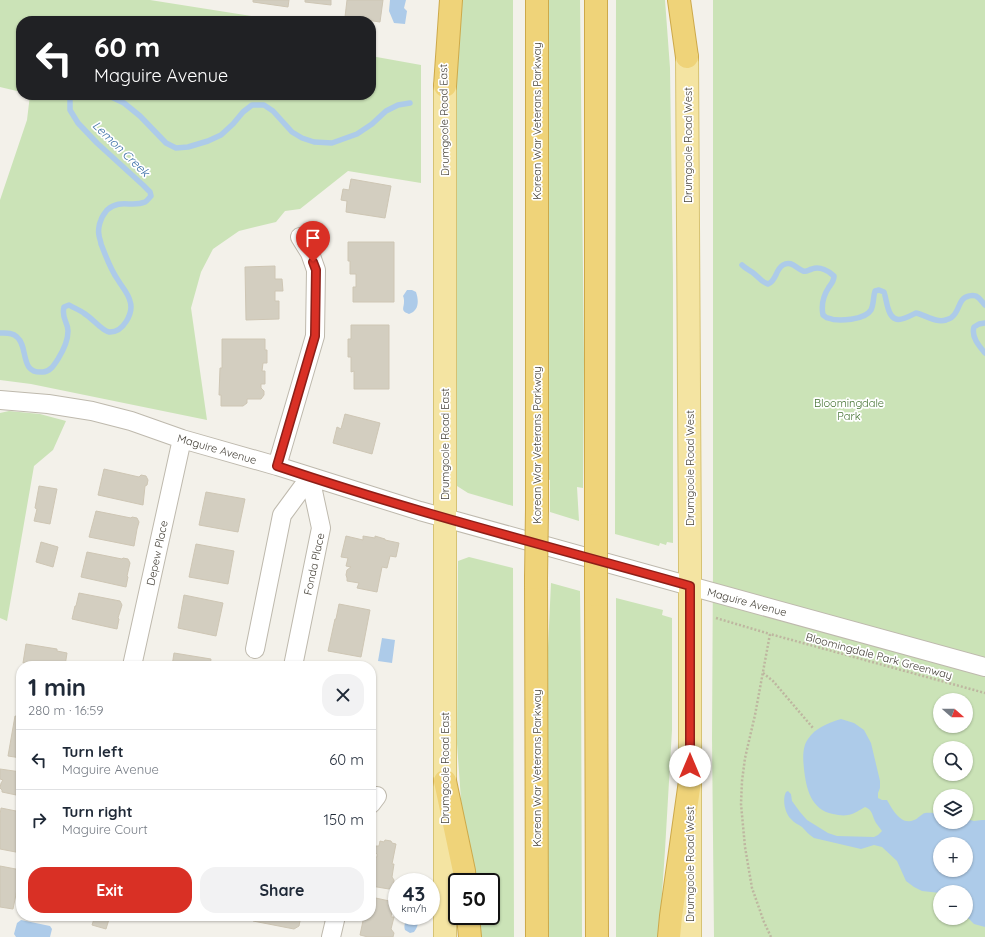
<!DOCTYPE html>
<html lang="en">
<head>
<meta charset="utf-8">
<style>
  :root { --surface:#fff; --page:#f2f2f3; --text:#1f2937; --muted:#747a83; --line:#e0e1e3; --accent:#d93025 }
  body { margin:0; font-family:Quicksand,sans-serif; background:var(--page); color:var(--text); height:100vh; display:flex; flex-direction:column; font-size:15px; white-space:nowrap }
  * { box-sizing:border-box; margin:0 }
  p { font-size:13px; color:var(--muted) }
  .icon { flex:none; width:22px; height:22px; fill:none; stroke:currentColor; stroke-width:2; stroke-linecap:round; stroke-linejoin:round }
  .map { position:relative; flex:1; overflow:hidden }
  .details { position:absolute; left:16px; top:661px; width:360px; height:260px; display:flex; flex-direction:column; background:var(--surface); border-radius:16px; box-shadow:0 1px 3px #0004 }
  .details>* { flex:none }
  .hud { position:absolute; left:16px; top:16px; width:360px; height:84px; border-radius:16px; box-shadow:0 1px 3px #0004; background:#202124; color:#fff; overflow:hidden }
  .needle { width:26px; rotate:110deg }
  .controls { position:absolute; left:933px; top:693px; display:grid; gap:8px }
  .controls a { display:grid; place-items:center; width:40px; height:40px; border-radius:50%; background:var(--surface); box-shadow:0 1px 3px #0004; font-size:20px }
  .speed { position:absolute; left:388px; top:873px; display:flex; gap:8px; font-size:20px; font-weight:700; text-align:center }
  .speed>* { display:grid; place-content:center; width:52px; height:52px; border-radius:50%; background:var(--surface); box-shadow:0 1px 3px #0004; line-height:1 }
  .speed small { font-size:10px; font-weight:400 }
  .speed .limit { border:2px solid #111; border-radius:6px; background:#fff; color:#111 }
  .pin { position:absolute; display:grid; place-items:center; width:34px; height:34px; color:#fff; margin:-41px -17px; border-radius:50% 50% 50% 0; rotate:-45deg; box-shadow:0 0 4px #0007 }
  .pin .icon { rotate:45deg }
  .me { position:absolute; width:44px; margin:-22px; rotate:0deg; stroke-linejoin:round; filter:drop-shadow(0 0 3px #0008) }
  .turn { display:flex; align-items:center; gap:14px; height:84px; padding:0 12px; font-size:18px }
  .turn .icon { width:52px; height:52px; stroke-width:2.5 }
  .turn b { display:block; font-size:28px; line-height:34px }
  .round { display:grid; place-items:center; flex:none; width:42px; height:42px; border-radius:16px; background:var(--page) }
  .head { display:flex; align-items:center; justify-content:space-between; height:68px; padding:0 12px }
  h1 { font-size:24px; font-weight:700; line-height:30px }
  .primary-button { display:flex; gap:8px; margin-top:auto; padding:8px 12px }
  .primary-button a { flex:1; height:46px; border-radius:16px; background:var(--accent); color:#fff; font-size:16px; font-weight:700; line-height:46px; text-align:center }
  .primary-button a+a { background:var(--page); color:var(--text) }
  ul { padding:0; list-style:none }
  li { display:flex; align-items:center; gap:12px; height:60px; padding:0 12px; border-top:1px solid var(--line) }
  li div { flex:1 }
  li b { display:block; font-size:15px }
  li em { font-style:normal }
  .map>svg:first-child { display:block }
  .green { fill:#cbe3b7; fill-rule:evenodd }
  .water { fill:#adcbe9; fill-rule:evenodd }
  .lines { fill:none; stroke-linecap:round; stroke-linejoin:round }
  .stream { stroke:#adcbe9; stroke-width:5.5 }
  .building { fill:#d3cec0; stroke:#cec6b4 }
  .minor-casing { stroke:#beb9ad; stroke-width:20 }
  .major-casing { stroke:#d7c373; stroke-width:24 }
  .highway-casing { stroke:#cda94a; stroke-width:24 }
  .path { stroke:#beb6a0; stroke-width:2.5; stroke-dasharray:2 2; stroke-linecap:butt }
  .minor { stroke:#fff; stroke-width:18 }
  .major { stroke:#f4e4a2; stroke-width:22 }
  .highway { stroke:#efd379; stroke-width:22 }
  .highway-bridge-casing { stroke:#cda94a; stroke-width:24; stroke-linecap:butt }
  .highway-bridge { stroke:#efd379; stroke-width:22 }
  .route-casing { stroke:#8d1f18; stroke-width:10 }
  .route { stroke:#d93025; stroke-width:7 }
  .labels { text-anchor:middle; stroke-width:3.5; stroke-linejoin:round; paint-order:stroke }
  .street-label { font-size:11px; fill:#464239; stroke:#fff }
  .park-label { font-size:11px; fill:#447232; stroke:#fff }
  .water-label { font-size:12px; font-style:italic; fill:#3d70a7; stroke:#fff }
</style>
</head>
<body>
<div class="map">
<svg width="985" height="937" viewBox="0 0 985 937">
  <rect width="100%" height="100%" fill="#f3f1ea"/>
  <path class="green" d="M 0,0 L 150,0 L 283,21 L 21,21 L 21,92 L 0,87 Z
    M 457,0 L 513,0 L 513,506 L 468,493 L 457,486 Z
    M 546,0 L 580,0 L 584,361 L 583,488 L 577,487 L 579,521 L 550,512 L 550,480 L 544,478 Z
    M 616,0 L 665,0 L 670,68 L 673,276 L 673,543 L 667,542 L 666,545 L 660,543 L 659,546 L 615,534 Z
    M 713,0 L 985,0 L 985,937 L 714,937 L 712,738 L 713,565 ZM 940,700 L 966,700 L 966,726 L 940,726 ZM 940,748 L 966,748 L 966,774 L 940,774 ZM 940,796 L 966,796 L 966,822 L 940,822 ZM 940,844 L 966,844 L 966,870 L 940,870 ZM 940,892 L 966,892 L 966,918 L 940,918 Z
    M 371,56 L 421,65 L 421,183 L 348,171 L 300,209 L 285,211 L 276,222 L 239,231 L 213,249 L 201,272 L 191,308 L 207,420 L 31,384 L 0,380 L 0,200 L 27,120 L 30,95 L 371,95 Z
    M 9,411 L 40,414 L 66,421 L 53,450 L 34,466 L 7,621 L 0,618 L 0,413 Z
    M 469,557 L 513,568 L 514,937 L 474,937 L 472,916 L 491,916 L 491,882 L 469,882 L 462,814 L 457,744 L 458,561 Z
    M 551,583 L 580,591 L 581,664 L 582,937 L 548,937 L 547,669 Z
    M 616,598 L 663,610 L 662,615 L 672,618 L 672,730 L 665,850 L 659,937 L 616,937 Z"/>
  <path class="water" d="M 390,0 L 406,0 L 404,8 L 407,11 L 405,24 L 394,23 L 389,11 Z
    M 407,290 L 412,290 L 416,292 C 419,301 419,311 409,314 C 400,311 404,308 404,302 C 404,300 404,298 403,296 Z
    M 382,638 L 395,640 L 392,663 L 378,661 Z
    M 841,719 L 854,723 L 864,730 L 871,743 L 880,781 L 880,788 L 878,793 L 878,798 L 882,800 L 887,800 C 892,809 901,826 914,820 C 918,819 921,814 925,813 C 930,812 935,814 940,812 L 940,822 L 966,822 L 966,819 L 974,821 L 982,820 L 985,820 L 985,927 L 974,924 L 966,916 L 966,892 L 940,892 L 940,893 L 922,891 L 914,887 L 906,881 L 897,861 L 882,847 L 874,845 L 861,849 L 814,838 C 809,835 806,831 802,827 C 798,824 794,823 791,819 C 785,813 782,800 786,792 L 788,791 L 791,794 L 792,801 L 800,812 L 807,820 L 828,833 L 837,836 L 874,837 L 878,835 L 882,831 C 880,828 878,826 876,823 C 872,816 873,810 865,807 C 859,810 855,814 848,815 C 843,816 838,815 833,814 C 811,810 806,788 804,769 C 803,760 802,747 808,739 C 815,728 828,723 841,719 ZM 940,844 L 966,844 L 966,870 L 940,870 Z
    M 404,916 L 417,916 C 419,922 418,927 414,932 L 410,933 L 405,930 C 403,924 407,923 404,916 Z
    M 21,920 L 50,926 L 52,929 L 50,937 L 16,937 L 14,934 L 17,923 Z"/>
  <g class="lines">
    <path class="stream" d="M 107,95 L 124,103 L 140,116 L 166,143 L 176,148 L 188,147 L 208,141 L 221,135 L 233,124 L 243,112 L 252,105 L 264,105 L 273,111 L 292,132 L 302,138 L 314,142 L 332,143 L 357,134 L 372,124 L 386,111 L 398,105 L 410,103
      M 742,265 C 745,268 749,270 752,272 C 759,277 761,282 768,284 C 777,280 775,270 783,265 C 791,260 796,268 803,271 C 807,272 808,270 812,269 C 820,266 829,271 834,276 C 834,281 832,283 829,287 C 823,296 821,305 823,315 C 825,316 826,318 828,318 C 838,322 865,320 871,310 C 874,304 873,297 875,291 L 879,290 L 884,292 C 886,298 886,302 888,308 C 893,326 904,319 916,313 C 926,315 935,323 946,320 C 948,319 951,319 952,317 C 960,311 958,298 969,296 C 972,295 973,295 976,296 C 980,298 982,302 985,305
      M 985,323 L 979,324 L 974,327 C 971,337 979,346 985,353
      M 0,333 C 6,333 12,332 17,337 C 29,347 19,374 43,372 C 50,372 54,365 58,359 C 63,351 68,341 68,331 C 68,321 61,319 64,307 L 69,305 C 74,308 80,310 85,314 C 92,318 102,331 109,332 C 123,333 134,313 130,301 C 128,293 122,287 118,280 C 110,269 106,256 101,244 C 101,241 99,238 99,235 C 98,231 99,224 101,220 C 102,216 105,213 107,210 C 121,198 131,208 145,202 C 147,201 149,198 151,196 L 150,192 L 143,185 L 97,143 L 78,123 L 70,110 L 70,99 L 73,95"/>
  </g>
  <path class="building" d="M 253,0 L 289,0 L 288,7 L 253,2 Z
    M 305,0 L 331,0 L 331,5 L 305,2 Z
    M 347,0 L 383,0 L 380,22 L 345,17 Z
    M 351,179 L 391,186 L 385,218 L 346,212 L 347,201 L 341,200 L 343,189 L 349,190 Z
    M 348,242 L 394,242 L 394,302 L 353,302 L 353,287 L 356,287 L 356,274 L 350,274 L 350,261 L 348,261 Z
    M 275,266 L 275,279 L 282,279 L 283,291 L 275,291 L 275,301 L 279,301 L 279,319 L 246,320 L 245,267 Z
    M 351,325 L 389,325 L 389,389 L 354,389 L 354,371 L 351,372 L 351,357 L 348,357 L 348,339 L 351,339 Z
    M 222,339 L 265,339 L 265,350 L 267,350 L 267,363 L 263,363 L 262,371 L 265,371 L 265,384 L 261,384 L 261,388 L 264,391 L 264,395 L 261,399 L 247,399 L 247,403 L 243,406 L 221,406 L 221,395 L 219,395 L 220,368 L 222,368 Z
    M 345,414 L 380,423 L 372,454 L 333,443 L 337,427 L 341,429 Z
    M 104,469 L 139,477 L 141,475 L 146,476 L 148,480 L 147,485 L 145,486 L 143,505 L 98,495 Z
    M 39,486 L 57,489 L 50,524 L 34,521 L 37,509 L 35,508 Z
    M 206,492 L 245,499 L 238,532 L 199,525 Z
    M 96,511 L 131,518 L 132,517 L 137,518 L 139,522 L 137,529 L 134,546 L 89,537 Z
    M 346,536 L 363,540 L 363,536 L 375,538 L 375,536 L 385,539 L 385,540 L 399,543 L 396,557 L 390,556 L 387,568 L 382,567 L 377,592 L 357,588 L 359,583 L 347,581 L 347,578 L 346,575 L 347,570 L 351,567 L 346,566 L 348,558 L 341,557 Z
    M 41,542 L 58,547 L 53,567 L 36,562 Z
    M 196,544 L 234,551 L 228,584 L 189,577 Z
    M 87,552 L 122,559 L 123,558 L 128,559 L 130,563 L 127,576 L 128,577 L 126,587 L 81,577 Z
    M 79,593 L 120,601 L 122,605 L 118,618 L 119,619 L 117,629 L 72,619 L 75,606 L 76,606 Z
    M 184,595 L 223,603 L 216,636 L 178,628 Z
    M 339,604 L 370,610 L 361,657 L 328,651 L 335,619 L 336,619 Z
    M 26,644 L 57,649 L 57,651 L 67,653 L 65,666 L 24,666 L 25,663 L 23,663 Z
    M 174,653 L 211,659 L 210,666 L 172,666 Z
    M 15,716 L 21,717 L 21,758 L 8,756 Z
    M 0,769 L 21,772 L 21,796 L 2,792 L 2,790 L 0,788 L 1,783 L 3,780 L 0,779 Z
    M 1,808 L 21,812 L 21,853 L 0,849 L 0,815 Z
    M 385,840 L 391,841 L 392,843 L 396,844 L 392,864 L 394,864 L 392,877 L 394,880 L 393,887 L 389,889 L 371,886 L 372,881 L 371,873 L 373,872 L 374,870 L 371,869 L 374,857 L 377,857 L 377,854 L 375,852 L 376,846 L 379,846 L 380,841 L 384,842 Z
    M 0,866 L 21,870 L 13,909 L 0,907 Z
    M 371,897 L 394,902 L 391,917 L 394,917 L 391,929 L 394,933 L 393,937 L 368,937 L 360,935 L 364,916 L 371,916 Z
    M 95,916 L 110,916 L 106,929 L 92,925 Z
    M 254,916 L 298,916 L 298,918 L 300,921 L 299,926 L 294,929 L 253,921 Z"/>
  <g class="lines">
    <g class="minor-casing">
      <path id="minor" d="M 0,400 L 48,404 L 92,411 L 131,421 L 182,439 L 277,466 L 420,511 L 690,586 L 985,667
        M 277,466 L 315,336 L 316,270 L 310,253 L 300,237
        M 255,649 L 282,515 L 310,477
        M 132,666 L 182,439
        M 293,666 L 321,528 L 310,477
        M 371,804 L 377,796
        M 331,937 L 336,916"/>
    </g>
    <g class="major-casing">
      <path id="major" d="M 687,57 L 690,558 L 690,937
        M 445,86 L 445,937"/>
    </g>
    <g class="highway-casing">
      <path id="highway" d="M 679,0 L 687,57
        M 445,86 L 451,0
        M 537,509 L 537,0
        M 596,525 L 596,0
        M 536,578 L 537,937
        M 596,595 L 597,937
        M 445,781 L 464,871 L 465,882
        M 468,916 L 470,937
        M 669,937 L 671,916 L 690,781"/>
    </g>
    <path class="path" d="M 716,618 L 770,634
      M 763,673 L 773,681 L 813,728
      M 771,937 L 764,922 L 752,888 L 745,847 L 741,804 L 742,781 L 745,758 L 755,715 L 770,634 L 985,693"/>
    <use href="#minor" class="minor"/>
    <use href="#major" class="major"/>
    <use href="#highway" class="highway"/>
    <g class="highway-bridge-casing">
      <path id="highway-bridge" d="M 536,578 L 537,509
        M 596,595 L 596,525"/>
    </g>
    <use href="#highway-bridge" class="highway-bridge"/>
  </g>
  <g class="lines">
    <g class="route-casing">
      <path id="route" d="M 313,262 L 316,270 L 315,336 L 277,466 C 413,512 552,547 690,586 L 690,766"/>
    </g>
    <use href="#route" class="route"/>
  </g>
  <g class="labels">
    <g class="street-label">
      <text transform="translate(444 120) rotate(-91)" y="4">Drumgoole Road East</text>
      <text transform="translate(537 121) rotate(-90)" y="4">Korean War Veterans Parkway</text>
      <text transform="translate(688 145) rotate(-90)" y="4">Drumgoole Road West</text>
      <text transform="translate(445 444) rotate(-90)" y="4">Drumgoole Road East</text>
      <text transform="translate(537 445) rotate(-90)" y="4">Korean War Veterans Parkway</text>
      <text transform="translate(217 449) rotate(16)" y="4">Maguire Avenue</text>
      <text transform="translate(690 468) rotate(-90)" y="4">Drumgoole Road West</text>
      <text transform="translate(157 553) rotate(-78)" y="4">Depew Place</text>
      <text transform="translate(314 564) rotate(-78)" y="4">Fonda Place</text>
      <text transform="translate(747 602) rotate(15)" y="4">Maguire Avenue</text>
      <text transform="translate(879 656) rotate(15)" y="4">Bloomingdale Park Greenway</text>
      <text transform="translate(445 768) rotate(-90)" y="4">Drumgoole Road East</text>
      <text transform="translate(537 768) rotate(-90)" y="4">Korean War Veterans Parkway</text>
      <text transform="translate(690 864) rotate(-90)" y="4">Drumgoole Road West</text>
    </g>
    <g class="park-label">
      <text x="849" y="407">Bloomingdale<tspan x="849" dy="13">Park</tspan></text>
    </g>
    <g class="water-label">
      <text transform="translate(121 149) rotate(44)" y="4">Lemon Creek</text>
    </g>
  </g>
</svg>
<div class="controls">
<a><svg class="needle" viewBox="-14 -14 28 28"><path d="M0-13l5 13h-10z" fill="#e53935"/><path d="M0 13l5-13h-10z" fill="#747a83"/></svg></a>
<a><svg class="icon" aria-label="search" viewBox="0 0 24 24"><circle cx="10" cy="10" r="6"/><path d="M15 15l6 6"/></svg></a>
<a><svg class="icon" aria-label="layers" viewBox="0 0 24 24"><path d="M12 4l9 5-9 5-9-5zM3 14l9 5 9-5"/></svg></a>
<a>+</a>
<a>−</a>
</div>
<div class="speed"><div>43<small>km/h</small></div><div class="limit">50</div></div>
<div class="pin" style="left:313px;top:262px;background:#d93025"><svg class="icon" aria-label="arrive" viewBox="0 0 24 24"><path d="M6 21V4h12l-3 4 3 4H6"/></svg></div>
<svg class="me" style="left:690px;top:766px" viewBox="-20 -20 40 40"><circle r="19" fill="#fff"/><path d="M0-13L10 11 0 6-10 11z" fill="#d93025"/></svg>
<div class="hud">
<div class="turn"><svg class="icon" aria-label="left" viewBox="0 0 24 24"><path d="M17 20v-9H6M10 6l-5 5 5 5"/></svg><div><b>60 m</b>Maguire Avenue</div></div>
</div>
<section class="details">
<div class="head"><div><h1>1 min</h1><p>280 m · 16:59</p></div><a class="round"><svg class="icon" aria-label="close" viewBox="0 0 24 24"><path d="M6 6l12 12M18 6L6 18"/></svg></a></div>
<ul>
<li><svg class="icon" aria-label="left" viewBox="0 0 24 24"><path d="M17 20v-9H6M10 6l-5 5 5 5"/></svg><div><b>Turn left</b><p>Maguire Avenue</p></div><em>60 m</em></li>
<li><svg class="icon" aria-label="right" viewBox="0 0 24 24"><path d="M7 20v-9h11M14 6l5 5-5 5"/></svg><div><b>Turn right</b><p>Maguire Court</p></div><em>150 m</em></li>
</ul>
<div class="primary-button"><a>Exit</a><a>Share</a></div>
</section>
</div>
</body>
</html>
